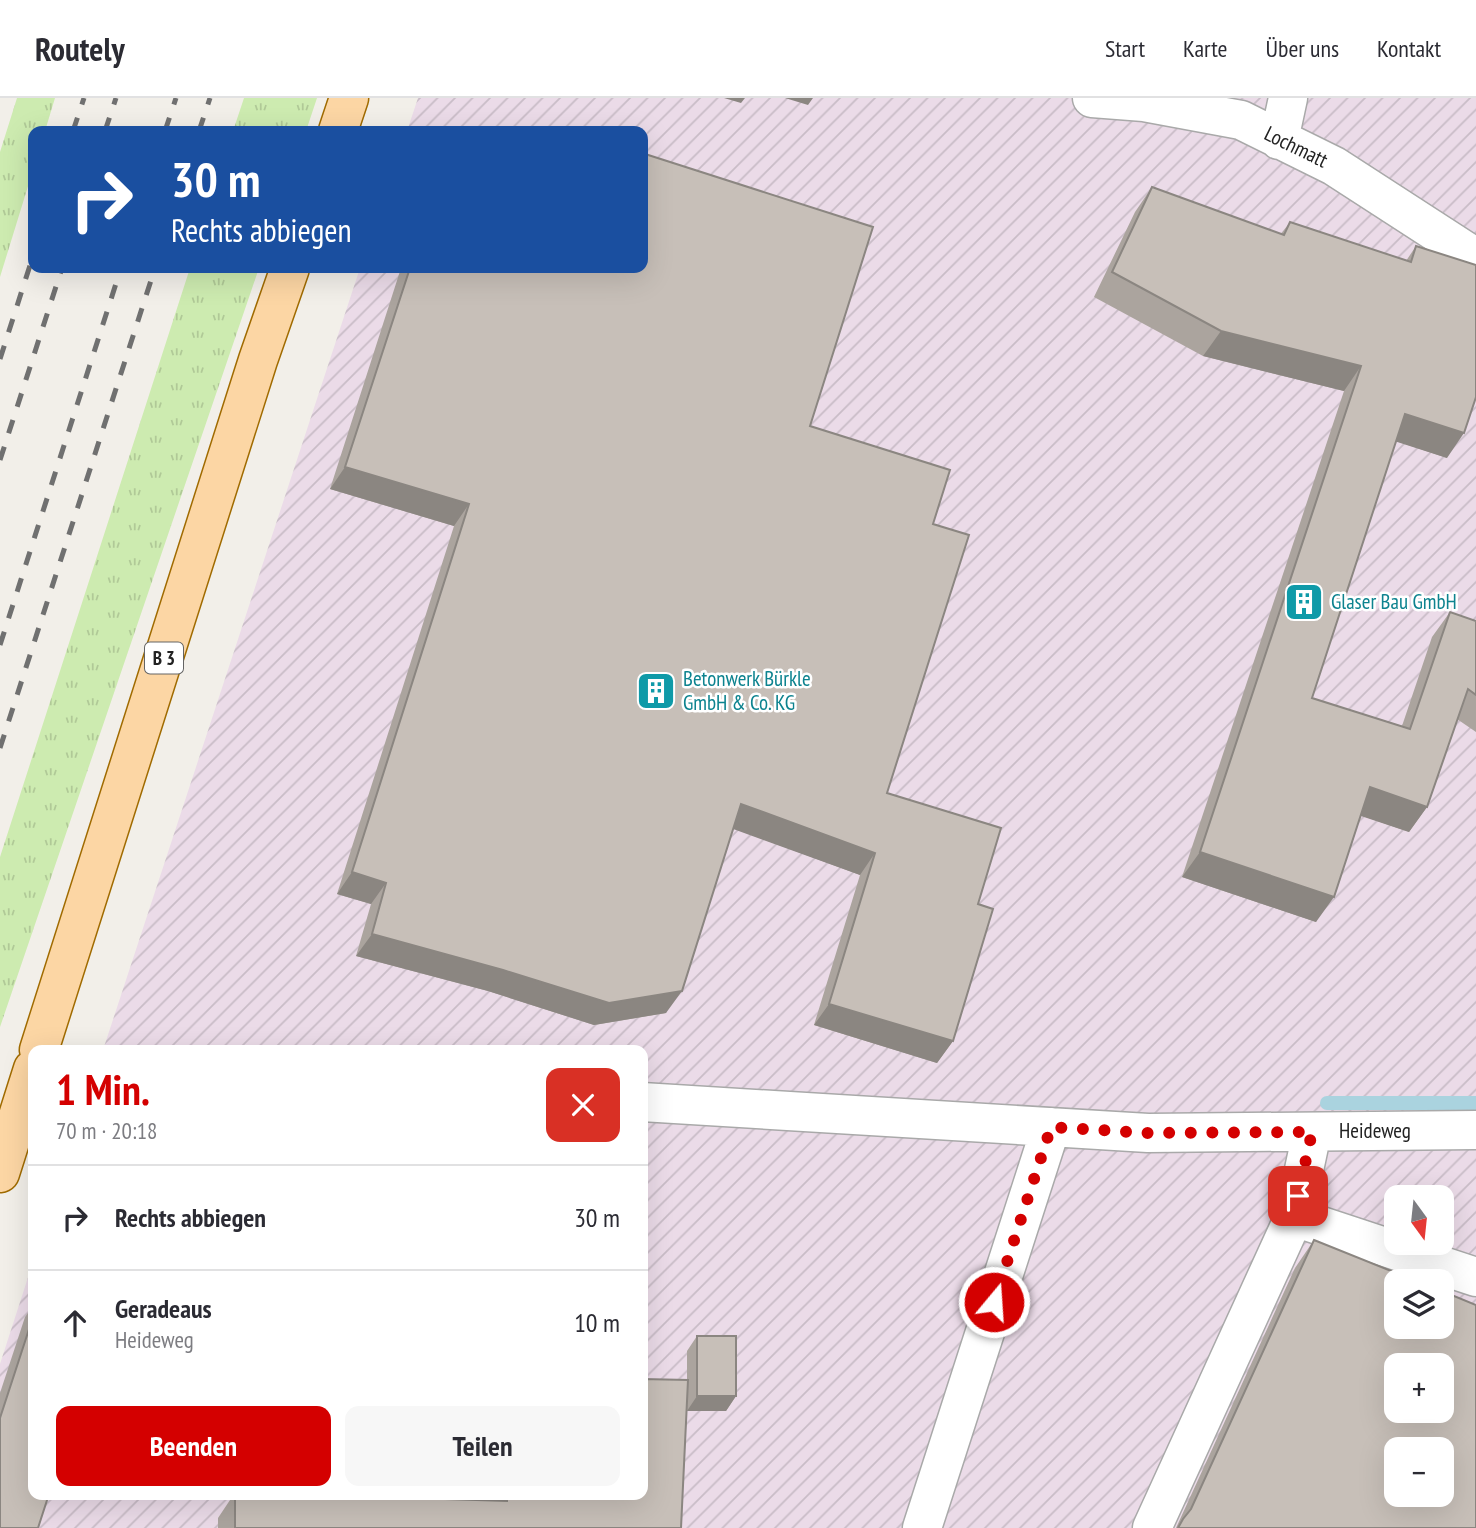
<!DOCTYPE html>
<html lang="de">
<head>
<meta charset="utf-8">
<style>
  :root { --surface:#fff; --page:#f7f7f7; --text:#2b2b33; --muted:#7c7c81; --line:#e1e1e2; --accent:#d40000 }
  body { margin:0; font-family:"PT Sans Narrow",sans-serif; background:var(--page); color:var(--text); height:100vh; display:flex; flex-direction:column; font-size:26px; white-space:nowrap }
  * { box-sizing:border-box; margin:0 }
  p { font-size:23px; color:var(--muted) }
  .icon { flex:none; width:38px; height:38px; fill:none; stroke:currentColor; stroke-width:2; stroke-linecap:round; stroke-linejoin:round }
  .map { position:relative; flex:1; overflow:hidden }
  .details { position:absolute; left:28px; top:947px; width:620px; height:455px; display:flex; flex-direction:column; background:var(--surface); border-radius:14px; box-shadow:0 7px 28px #0002 }
  .details>* { flex:none }
  .hud { position:absolute; left:28px; top:28px; width:620px; height:147px; border-radius:14px; box-shadow:0 7px 28px #0002; background:#1a4fa0; color:#fff; overflow:hidden }
  .needle { width:46px; rotate:165deg }
  .fabs { position:absolute; left:1384px; top:1087px; display:grid; gap:14px }
  .fabs a { display:grid; place-items:center; width:70px; height:70px; border-radius:14px; background:var(--surface); box-shadow:0 7px 28px #0002; font-size:35px }
  .pin { position:absolute; display:grid; place-items:center; width:60px; height:60px; color:#fff; margin:-30px; border-radius:14px; box-shadow:0 4px 10px #0006 }
  .me { position:absolute; width:77px; margin:-38px; rotate:18deg; stroke-linejoin:round; filter:drop-shadow(0 0 5px #0008) }
  .turn { display:flex; align-items:center; gap:24px; height:147px; padding:0 28px; font-size:32px }
  .turn .icon { width:91px; height:91px; stroke-width:2.5 }
  .turn b { display:block; font-size:49px; line-height:60px }
  .round { display:grid; place-items:center; flex:none; width:74px; height:74px; border-radius:14px; background:var(--page) }
  .overview { display:flex; align-items:center; justify-content:space-between; height:119px; padding:0 28px }
  h1 { font-size:42px; font-weight:700; line-height:52px; color:var(--accent) }
  .cta { display:flex; gap:14px; margin-top:auto; padding:14px 28px }
  .cta a { flex:1; height:80px; border-radius:14px; background:var(--accent); color:#fff; font-size:28px; font-weight:700; line-height:80px; text-align:center }
  .cta a+a { background:var(--page); color:var(--text) }
  ul { padding:0; list-style:none }
  li { display:flex; align-items:center; gap:21px; height:105px; padding:0 28px; border-top:2px solid var(--line) }
  li div { flex:1 }
  li b { display:block; font-size:26px }
  li em { font-style:normal }
  header { display:flex; align-items:center; gap:42px; box-sizing:border-box; height:98px; padding:0 35px; background:var(--surface); border-bottom:2px solid var(--line) }
  header strong { font-size:33px }
  nav { display:flex; gap:38px; margin-inline-start:auto; font-size:24px }
  .map>svg:first-child { display:block }
  .industrial { fill:url(#industrial-furrows); fill-rule:evenodd }
  .grass { fill:url(#grass-tufts) }
  .lines { fill:none; stroke-linecap:round; stroke-linejoin:round }
  .stream { stroke:#aad3df; stroke-width:14 }
  .minor-casing { stroke:#a9a9a9; stroke-width:41 }
  .major-casing { stroke:#a06b00; stroke-width:41 }
  .minor { stroke:#fff; stroke-width:38 }
  .major { stroke:#fcd6a4; stroke-width:38 }
  .rail { stroke:#707070; stroke-width:5; stroke-dasharray:14 14; stroke-linecap:butt }
  .wall { fill:#aba49e }
  .shaded-wall { fill:#8b8681 }
  .building { fill:#c7bfb8; stroke:#8b8681; stroke-width:2; fill-rule:evenodd }
  .route { stroke:#d40000; stroke-width:12; stroke-dasharray:0 21.6 }
  .labels { text-anchor:middle; stroke-width:5; stroke-linejoin:round; paint-order:stroke }
  .shield { fill:#fff; stroke:#646464; stroke-width:2 }
  .shield-label { font-size:19px; font-weight:bold; fill:#222 }
  .street-label { font-size:21px; fill:#222; stroke:#fff }
  .culture-label { font-size:21px; fill:#0d838f; stroke:#fff; text-anchor:start }
</style>
</head>
<body>
<header>
<strong>Routely</strong>
<nav><a>Start</a><a>Karte</a><a>Über uns</a><a>Kontakt</a></nav>
</header>
<div class="map">
<svg width="1476" height="1430" viewBox="0 0 1476 1430">
  <defs>
    <pattern id="industrial-furrows" width="10" height="10" patternUnits="userSpaceOnUse" patternTransform="scale(1.75)"><rect width="10" height="10" fill="#ebdbe8"/><path d="M-1 1l2-2M0 10L10 0M9 11l2-2" fill="none" stroke="#c9bcc7"/></pattern>
    <pattern id="grass-tufts" width="24" height="20" patternUnits="userSpaceOnUse" patternTransform="scale(1.75)"><rect width="24" height="20" fill="#cdebb0"/><path d="M3 7l-1-3M5 7V3M7 7l1-3M15 17l-1-3M17 17v-4M19 17l1-3" fill="none" stroke="#b0c997"/></pattern>
  </defs>
  <rect width="100%" height="100%" fill="#f2efe9"/>
  <path class="industrial" d="M 418,0 L 1476,0 L 1476,1430 L 0,1430 L 0,1266 L 33,1164 L 33,1396 L 642,1396 L 642,952 L 103,952 L 360,170 L 642,170 L 642,33 L 407,33 ZM 1396,1099 L 1442,1099 L 1442,1144 L 1396,1144 ZM 1396,1183 L 1442,1183 L 1442,1228 L 1396,1228 ZM 1396,1267 L 1442,1267 L 1442,1312 L 1396,1312 ZM 1396,1351 L 1442,1351 L 1442,1396 L 1396,1396 Z"/>
  <path class="grass" d="M 17,0 L 55,0 L 45,33 L 33,33 L 33,72 L 0,179 L 0,54 Z
    M 244,0 L 317,0 L 306,33 L 233,33 Z
    M 190,170 L 259,170 L 0,929 L 0,759 Z"/>
  <g class="lines">
    <path class="stream" d="M 1327,1005 L 1476,1005"/>
    <g class="minor-casing">
      <path id="minor" d="M 1092,0 L 1144,4 L 1241,22 L 1334,68 L 1476,160
        M 1279,42 L 1288,0
        M 642,1004 L 1148,1035 L 1476,1032
        M 1294,1119 L 1476,1179
        M 922,1430 L 1051,1029
        M 1152,1430 L 1294,1119 L 1312,1034"/>
    </g>
    <g class="major-casing">
      <path id="major" d="M 338,33 L 349,0
        M 39,952 L 258,262 L 290,170
        M 0,1075 L 33,971"/>
    </g>
    <use href="#minor" class="minor"/>
    <use href="#major" class="major"/>
    <path class="rail" d="M 73,33 L 84,0
      M 105,33 L 116,0
      M 165,33 L 176,0
      M 199,33 L 210,0
      M 0,261 L 33,158
      M 0,362 L 62,170
      M 0,547 L 121,170
      M 0,650 L 155,170"/>
  </g>
  <path class="wall" d="M 1152,89 L 1281,136 L 1290,124 L 1406,163 L 1416,148 L 1447,360 L 1396,343 L 1312,600 L 1402,628 L 1432,539 L 1450,514 L 1476,523 L 1476,634 L 1457,621 L 1427,709 L 1409,734 L 1360,717 L 1316,824 L 1182,779 L 1344,293 L 1203,258 L 1094,199 L 1135,114 Z
    M 401,170 L 642,170 L 810,328 L 933,426 L 887,695 L 978,806 L 953,943 L 937,965 L 814,927 L 860,777 L 733,730 L 666,915 L 594,927 L 488,893 L 356,858 L 371,806 L 337,796 L 454,428 L 330,391 Z
    M 1314,1142 L 1476,1430 L 1176,1430 L 1295,1170 Z
    M 33,1208 L 33,1396 L 0,1430 L 0,1295 L 25,1219 Z
    M 697,1238 L 736,1298 L 726,1313 L 687,1313 L 681,1430 L 218,1430 L 218,1420 L 234,1396 L 285,1396 L 490,1403 L 490,1396 L 642,1396 L 687,1282 L 687,1253 Z"/>
  <path class="shaded-wall" d="M 724,0 L 745,0 L 741,5 Z
    M 785,0 L 813,0 L 808,7 Z
    M 1221,233 L 1361,268 L 1344,293 L 1203,258 Z
    M 1405,316 L 1464,335 L 1447,360 L 1388,341 Z
    M 345,369 L 469,406 L 454,428 L 330,391 Z
    M 1370,689 L 1427,709 L 1409,734 L 1352,715 Z
    M 741,706 L 875,755 L 860,777 L 725,728 Z
    M 1200,754 L 1334,799 L 1316,824 L 1182,779 Z
    M 352,774 L 386,785 L 371,806 L 337,796 Z
    M 372,836 L 682,893 L 666,915 L 594,927 L 488,893 L 356,858 Z
    M 829,906 L 953,943 L 937,965 L 814,927 Z
    M 697,1298 L 736,1298 L 726,1313 L 687,1313 Z"/>
  <path class="building" d="M 642,55 L 873,129 L 810,328 L 950,372 L 933,426 L 969,437 L 887,695 L 1001,730 L 978,806 L 993,811 L 953,943 L 829,906 L 875,755 L 741,706 L 682,893 L 609,905 L 503,872 L 372,836 L 386,785 L 352,774 L 469,406 L 345,369 L 410,170 L 642,170 Z
    M 1152,89 L 1284,137 L 1290,124 L 1411,164 L 1416,148 L 1476,167 L 1476,299 L 1464,335 L 1405,316 L 1312,600 L 1410,631 L 1450,514 L 1476,523 L 1476,597 L 1468,591 L 1427,709 L 1370,689 L 1334,799 L 1200,754 L 1361,268 L 1221,233 L 1112,174 Z
    M 1314,1142 L 1416,1183 L 1396,1183 L 1396,1228 L 1442,1228 L 1442,1193 L 1476,1207 L 1476,1430 L 1178,1430 L 1183,1421 L 1191,1411 ZM 1396,1267 L 1442,1267 L 1442,1312 L 1396,1312 ZM 1396,1351 L 1442,1351 L 1442,1396 L 1396,1396 Z
    M 33,1219 L 33,1396 L 49,1396 L 38,1430 L 0,1430 L 0,1320 Z
    M 697,1238 L 736,1238 L 736,1298 L 697,1298 Z
    M 642,1281 L 688,1282 L 681,1430 L 235,1430 L 235,1396 L 285,1396 L 507,1403 L 507,1396 L 642,1396 Z"/>
  <g class="lines">
    <path class="route" d="M 994,1204 L 1051,1029 L 1148,1035 L 1312,1034 L 1298,1098"/>
  </g>
  <defs>
    <g id="building-square" transform="scale(2.0125)"><rect x="-9" y="-9" width="18" height="18" rx="4" fill="#0f9aa8" stroke="#fff"/><path d="M-4-6H4V6H1V3H-1V6H-4ZM-2.5-4.3h1.7v1.8h-1.7ZM.8-4.3h1.7v1.8H.8ZM-2.5-1h1.7V.8h-1.7ZM.8-1h1.7V.8H.8Z" fill="#fff"/></g>
  </defs>
  <g fill-rule="evenodd">
    <use href="#building-square" x="1304" y="504"/>
    <use href="#building-square" x="656" y="593"/>
  </g>
  <g class="labels">
    <rect class="shield" x="145" y="544.5" width="38" height="31" rx="5"/>
    <g class="shield-label">
      <text x="164" y="567">B 3</text>
    </g>
    <g class="street-label">
      <text transform="translate(1296 49) rotate(26)" y="7">Lochmatt</text>
      <text x="1375" y="1040">Heideweg</text>
    </g>
    <g class="culture-label">
      <text x="1331" y="511">Glaser Bau GmbH</text>
      <text x="683" y="588">Betonwerk Bürkle<tspan x="683" dy="24">GmbH &amp; Co. KG</tspan></text>
    </g>
  </g>
</svg>
<div class="fabs">
<a><svg class="needle" viewBox="-14 -14 28 28"><path d="M0-13l5 13h-10z" fill="#e53935"/><path d="M0 13l5-13h-10z" fill="#7c7c81"/></svg></a>
<a><svg class="icon" aria-label="layers" viewBox="0 0 24 24"><path d="M12 4l9 5-9 5-9-5zM3 14l9 5 9-5"/></svg></a>
<a>+</a>
<a>−</a>
</div>
<div class="pin" style="left:1298px;top:1098px;background:#d93025"><svg class="icon" aria-label="arrive" viewBox="0 0 24 24"><path d="M6 21V4h12l-3 4 3 4H6"/></svg></div>
<svg class="me" style="left:994px;top:1204px" viewBox="-20 -20 40 40"><circle r="17" fill="#d40000" stroke="#fff" stroke-width="3"/><path d="M0-11L8 9 0 5-8 9z" fill="#fff"/></svg>
<div class="hud">
<div class="turn"><svg class="icon" aria-label="right" viewBox="0 0 24 24"><path d="M7 20v-9h11M14 6l5 5-5 5"/></svg><div><b>30 m</b>Rechts abbiegen</div></div>
</div>
<section class="details">
<div class="overview"><div><h1>1 Min.</h1><p>70 m · 20:18</p></div><a class="round" style="background:#d93025;color:#fff"><svg class="icon" aria-label="close" viewBox="0 0 24 24"><path d="M6 6l12 12M18 6L6 18"/></svg></a></div>
<ul>
<li><svg class="icon" aria-label="right" viewBox="0 0 24 24"><path d="M7 20v-9h11M14 6l5 5-5 5"/></svg><div><b>Rechts abbiegen</b></div><em>30 m</em></li>
<li><svg class="icon" aria-label="ahead" viewBox="0 0 24 24"><path d="M12 20V5M6 11l6-6 6 6"/></svg><div><b>Geradeaus</b><p>Heideweg</p></div><em>10 m</em></li>
</ul>
<div class="cta"><a>Beenden</a><a>Teilen</a></div>
</section>
</div>
</body>
</html>
